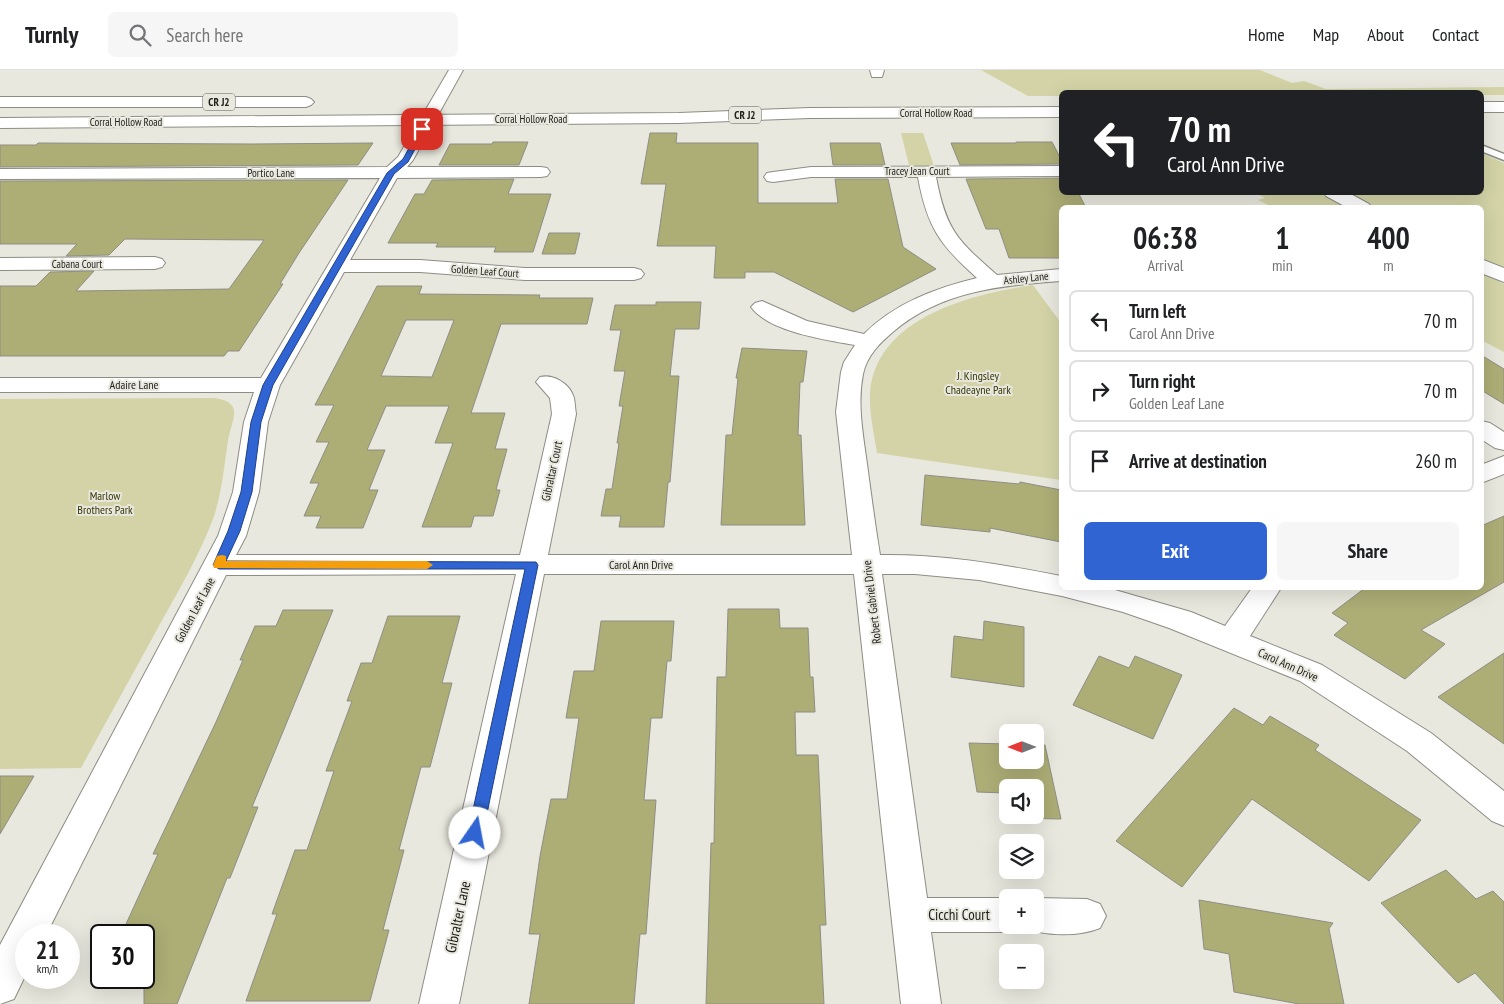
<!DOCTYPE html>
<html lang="en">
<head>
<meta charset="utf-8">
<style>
  :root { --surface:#fff; --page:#f6f6f6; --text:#202124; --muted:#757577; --line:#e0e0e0; --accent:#2f64d2 }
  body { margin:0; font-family:"PT Sans Narrow",sans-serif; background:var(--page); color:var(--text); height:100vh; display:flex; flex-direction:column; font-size:19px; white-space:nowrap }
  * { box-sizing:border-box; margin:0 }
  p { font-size:16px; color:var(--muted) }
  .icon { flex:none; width:28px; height:28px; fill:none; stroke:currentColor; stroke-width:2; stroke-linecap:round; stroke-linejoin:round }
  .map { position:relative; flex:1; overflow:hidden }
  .side { position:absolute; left:1059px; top:135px; width:425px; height:385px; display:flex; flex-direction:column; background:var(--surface); border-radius:8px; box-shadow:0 5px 20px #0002 }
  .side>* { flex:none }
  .top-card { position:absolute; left:1059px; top:20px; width:425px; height:105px; border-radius:8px; box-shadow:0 5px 20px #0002; background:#202124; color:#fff; overflow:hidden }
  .needle { width:32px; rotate:270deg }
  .tools { position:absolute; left:999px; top:654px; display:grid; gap:10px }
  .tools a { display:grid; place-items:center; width:45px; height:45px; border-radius:8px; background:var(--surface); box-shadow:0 5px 20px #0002; font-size:25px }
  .speed { position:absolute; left:15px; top:854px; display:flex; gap:10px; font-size:25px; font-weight:700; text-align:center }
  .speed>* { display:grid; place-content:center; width:65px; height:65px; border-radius:50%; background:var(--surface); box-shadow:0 5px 20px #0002; line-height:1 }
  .speed small { font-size:12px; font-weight:400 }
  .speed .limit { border:2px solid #111; border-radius:8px; background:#fff; color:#111 }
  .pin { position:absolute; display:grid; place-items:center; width:42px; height:42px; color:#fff; margin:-21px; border-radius:10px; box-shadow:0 2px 8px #0006 }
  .me { position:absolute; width:55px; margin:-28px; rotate:12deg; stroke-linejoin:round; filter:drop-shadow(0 0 4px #0008) }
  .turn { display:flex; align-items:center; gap:18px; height:105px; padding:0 25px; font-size:22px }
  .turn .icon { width:65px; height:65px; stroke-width:2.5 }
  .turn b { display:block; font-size:35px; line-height:42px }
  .eta { display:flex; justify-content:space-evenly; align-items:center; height:85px; text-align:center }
  .eta b { font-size:30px; font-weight:700; line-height:35px }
  .cta { display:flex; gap:10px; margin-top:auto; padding:10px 25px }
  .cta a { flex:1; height:58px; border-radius:8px; background:var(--accent); color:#fff; font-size:20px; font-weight:700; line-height:58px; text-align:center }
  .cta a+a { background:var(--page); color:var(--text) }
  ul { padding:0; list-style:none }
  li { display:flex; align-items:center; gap:15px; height:62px; margin:0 10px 8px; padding:0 15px; border:2px solid var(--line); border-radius:8px }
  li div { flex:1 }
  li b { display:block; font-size:19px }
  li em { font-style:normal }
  header { display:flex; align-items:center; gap:30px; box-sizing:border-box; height:70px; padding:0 25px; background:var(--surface); border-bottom:1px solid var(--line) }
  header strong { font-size:24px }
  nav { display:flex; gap:28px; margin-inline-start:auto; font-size:18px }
  .search { width:350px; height:45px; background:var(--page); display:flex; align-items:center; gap:12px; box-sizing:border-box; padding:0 18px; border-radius:8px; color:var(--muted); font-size:19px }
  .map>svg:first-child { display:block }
  .green { fill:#d3d3a7 }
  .building { fill:#adad76; stroke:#8e8e85; fill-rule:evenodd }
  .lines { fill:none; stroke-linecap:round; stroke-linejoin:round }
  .lane-casing { stroke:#8d8d84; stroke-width:3 }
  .street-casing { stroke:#8d8d84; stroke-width:2 }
  .secondary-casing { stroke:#8d8d84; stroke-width:2 }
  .primary-casing { stroke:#8d8d84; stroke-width:2 }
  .lane { fill:#fff; fill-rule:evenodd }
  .street { fill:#fff; fill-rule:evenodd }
  .secondary { fill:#fff; fill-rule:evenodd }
  .primary { fill:#fff; fill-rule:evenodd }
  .route { fill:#2f64d2; stroke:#1f4188 }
  .slow { fill:#f59e0b }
  .labels { text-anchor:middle; stroke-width:4; stroke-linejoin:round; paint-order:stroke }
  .shield { fill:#e8e8de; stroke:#5b5b55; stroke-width:1 }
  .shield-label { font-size:11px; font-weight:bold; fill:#1e1e1a }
  .far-street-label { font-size:11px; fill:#1e1e1a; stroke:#e8e8de }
  .park-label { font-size:12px; fill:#383709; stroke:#e8e8de }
  .street-label { font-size:12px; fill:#1e1e1a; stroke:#e8e8de }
  .near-street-label { font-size:15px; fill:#1e1e1a; stroke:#e8e8de }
</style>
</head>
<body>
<header>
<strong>Turnly</strong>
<div class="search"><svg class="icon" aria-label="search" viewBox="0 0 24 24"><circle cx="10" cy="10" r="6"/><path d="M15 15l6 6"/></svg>Search here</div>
<nav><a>Home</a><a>Map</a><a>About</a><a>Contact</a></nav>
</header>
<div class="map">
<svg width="1504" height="934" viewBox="0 0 1504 934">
  <rect width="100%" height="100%" fill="#e8e8de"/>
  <path class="green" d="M 981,0 L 1260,0 L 1292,13 L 1304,11 L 1326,19 L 1504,17 L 1504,25 L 1481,25 L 1481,22 L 1061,22 L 1061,26 L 1028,26 Z
    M 901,63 L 923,63 L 935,99 L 910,99 Z
    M 1481,83 L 1504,93 L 1504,204 L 1481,192 L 1481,138 L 1369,137 L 1338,123 L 1481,122 Z
    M 1256,123 L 1319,123 L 1350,137 L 1272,137 L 1258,130 L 1265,128 Z
    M 1481,202 L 1504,214 L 1504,282 L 1481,270 Z
    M 1033,215 L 1061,253 L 1061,410 L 877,383 C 874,364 869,342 870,323 C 876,247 972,224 1033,215 Z
    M 214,328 C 245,332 232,349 228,370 C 224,397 222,423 213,449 C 199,486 179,520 160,554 C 134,602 107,650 81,698 L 0,699 L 0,329 Z"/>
  <path class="building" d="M 650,63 L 677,63 L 676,73 L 758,73 L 758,133 L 838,133 L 835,109 L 888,109 L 903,177 L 936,199 L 853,242 L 774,202 L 745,202 L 745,208 L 714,208 L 716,176 L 657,176 L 666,114 L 641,114 Z
    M 493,72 L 528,72 L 519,95 L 439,95 L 450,74 L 492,74 Z
    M 1016,72 L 1052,72 L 1061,89 L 1061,94 L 960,95 L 951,73 L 1016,73 Z
    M 38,73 L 252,74 L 373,73 L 358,95 L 0,97 L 0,75 L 36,75 Z
    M 830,73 L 880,73 L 885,95 L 833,95 Z
    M 1061,108 L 1061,122 L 1078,122 L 1086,138 L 1061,138 L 1061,188 L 1009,188 L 999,159 L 986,159 L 966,109 Z
    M 514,109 L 508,124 L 551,124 L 533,182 L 494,182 L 496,177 L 436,177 L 438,173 L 388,173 L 415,124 L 424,124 L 432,110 Z
    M 348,110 L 299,183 L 280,214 L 283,214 L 239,281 L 228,281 L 224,286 L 0,286 L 0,216 L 36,216 L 50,202 L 94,201 L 76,221 L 229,219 L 264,170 L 125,169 L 109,185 L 66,186 L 77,174 L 0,174 L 0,111 Z
    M 549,163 L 580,163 L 575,184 L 542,184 Z
    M 377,216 L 422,216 L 419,224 L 540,225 L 539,228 L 593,228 L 587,254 L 501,254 L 471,343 L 505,343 L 495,379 L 507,379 L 496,420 L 500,420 L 493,446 L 474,446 L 471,457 L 422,457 L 453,373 L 435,373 L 449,336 L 386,336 L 367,380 L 385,380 L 369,420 L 378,420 L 363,458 L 316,458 L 321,446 L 304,446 L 319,413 L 310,413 L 329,372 L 316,372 L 334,335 L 315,335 ZM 406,250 L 454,250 L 432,307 L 381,306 Z
    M 656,232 L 701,232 L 699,259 L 675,259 L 670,306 L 679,306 L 670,412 L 668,412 L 664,457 L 619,457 L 621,446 L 601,446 L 606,419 L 612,419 L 619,373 L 617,373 L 623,336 L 619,336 L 625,301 L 614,301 L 621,260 L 610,260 L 615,235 L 656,235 Z
    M 742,278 L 807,281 L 803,312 L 800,312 L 798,365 L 801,365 L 805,455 L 721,455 L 726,365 L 732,365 L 738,308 L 736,308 Z
    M 1481,285 L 1504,299 L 1504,334 L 1481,320 Z
    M 925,405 L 1019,414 L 1020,412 L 1061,420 L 1061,472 L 990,458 L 990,462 L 921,455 Z
    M 1504,446 L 1504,512 L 1421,560 L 1445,574 L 1405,609 L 1334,565 L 1348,553 L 1332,543 L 1365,518 L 1481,518 L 1481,456 Z
    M 728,539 L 779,539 L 780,558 L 808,558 L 810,607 L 813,607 L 815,642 L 795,642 L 796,685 L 818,685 L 826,855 L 820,855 L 824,934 L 706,934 L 711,773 L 714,773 L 717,607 L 726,607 Z
    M 283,540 L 333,540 L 252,737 L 258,737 L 230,808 L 227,808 L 177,934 L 144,934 L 144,865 L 121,865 L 158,784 L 153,784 L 216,652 L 243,590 L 240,590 L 255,556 L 276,556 Z
    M 388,546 L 460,546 L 442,613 L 452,613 L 430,697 L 421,697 L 399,780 L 404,780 L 383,860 L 389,860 L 370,931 L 246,931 L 277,844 L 272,844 L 295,780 L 307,780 L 334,701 L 326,701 L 352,631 L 347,631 L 361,593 L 372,593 Z
    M 601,551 L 674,551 L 671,591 L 667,591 L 662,648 L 651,648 L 644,730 L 656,730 L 646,864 L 640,864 L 634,934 L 529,934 L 540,864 L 529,864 L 540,786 L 551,729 L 567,729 L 579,648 L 566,648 L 574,601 L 594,601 Z
    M 984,551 L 1024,557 L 1024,617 L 951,607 L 954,566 L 983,570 Z
    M 1504,583 L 1504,674 L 1438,627 Z
    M 1099,586 L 1129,598 L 1135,586 L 1182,605 L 1153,669 L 1073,635 Z
    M 1234,638 L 1263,655 L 1270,646 L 1319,675 L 1315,680 L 1421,750 L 1369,811 L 1252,729 L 1182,817 L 1116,771 Z
    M 969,673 L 1008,674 L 1008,690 L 1035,690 L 1035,675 L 1045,675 L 1061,749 L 1010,748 L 1009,745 L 1035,745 L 1035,718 L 1008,718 L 1008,735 L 1006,723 L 977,722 Z
    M 0,706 L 34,706 L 0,764 Z
    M 1446,800 L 1476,829 L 1493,821 L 1504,832 L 1504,934 L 1475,903 L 1458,913 L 1381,833 Z
    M 1199,830 L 1333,853 L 1328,860 L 1329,859 L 1344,934 L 1299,934 L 1234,922 L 1229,884 L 1204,879 Z"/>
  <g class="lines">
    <g class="lane-casing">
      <path id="lane" d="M 1481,75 L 1504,84 L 1504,90 L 1481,81 Z"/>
    </g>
    <g class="street-casing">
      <path id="street" d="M 449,0 L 463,0 L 413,90 L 407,97 L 541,97 L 547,98 L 550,102 L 547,106 L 541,107 L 397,108 L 350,190 L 420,190 L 525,198 L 634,198 L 641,200 L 644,204 L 641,208 L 634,210 L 525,210 L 420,202 L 344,202 L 280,315 L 268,352 L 259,422 L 246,466 L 236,485 L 520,485 L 552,344 L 550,328 L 536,312 L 540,307 C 553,304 570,313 574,328 C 575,333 575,339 576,344 L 548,485 L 852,485 L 836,342 L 841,302 L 844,292 L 855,275 C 827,270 769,262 751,237 L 755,233 L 762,231 L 807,251 L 864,264 C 895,233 936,218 977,208 C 940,175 927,157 918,107 L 811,107 L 773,112 L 767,111 L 764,107 L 767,103 L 773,102 L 811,97 L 1061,96 L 1061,106 L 936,107 C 946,160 957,170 997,205 L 1061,199 L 1061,211 C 1002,215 941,221 894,261 C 880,273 867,285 863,304 C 857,334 863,364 867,394 C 871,424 875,454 880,485 C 943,484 999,494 1061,506 L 1061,518 L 1108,518 L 1191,542 L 1225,556 L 1252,518 L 1281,518 L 1250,566 L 1322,595 L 1431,663 L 1504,721 L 1504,756 L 1492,751 L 1407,681 L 1300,611 L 1169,558 L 1123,542 L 1062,526 L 979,510 L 915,504 L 882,504 L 927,828 L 1008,828 L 1008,855 L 1035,855 L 1035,828 L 1087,829 L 1100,834 L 1106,846 L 1100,858 C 1078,867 1044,866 1022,857 L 1008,862 L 931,862 L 941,934 L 901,934 L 854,504 L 544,504 L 459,934 L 419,934 L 516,504 L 226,505 L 46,865 L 26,865 L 26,904 L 14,929 L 0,934 L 0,875 L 218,466 L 233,422 L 244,352 L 254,322 L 0,322 L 0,308 L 261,308 L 380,108 L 0,109 L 0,99 L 387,97 L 398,87 Z
        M 870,0 L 884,0 L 882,7 L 872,7 Z
        M 155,187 L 162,189 L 165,193 L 162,197 L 155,199 L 0,200 L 0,188 Z
        M 1481,351 L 1490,353 L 1504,362 L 1504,380 L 1495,378 L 1481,369 Z
        M 1504,386 L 1504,404 L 1481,413 L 1481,395 Z"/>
    </g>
    <g class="secondary-casing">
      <path id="secondary" d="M 1323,122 L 1347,122 L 1369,134 L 1372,138 L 1348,138 L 1326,126 Z
        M 1481,189 L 1504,198 L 1504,212 L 1481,203 Z"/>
    </g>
    <g class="primary-casing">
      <path id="primary" d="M 0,27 L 306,27 L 311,29 L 314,32 L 311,35 L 306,37 L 0,37 Z
        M 1481,32 L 1504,32 L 1504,42 L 1481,42 Z
        M 1061,37 L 1061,47 L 810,48 L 679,53 L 0,58 L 0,48 L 679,43 L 810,38 Z"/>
    </g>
    <use href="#lane" class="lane"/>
    <use href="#street" class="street"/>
    <use href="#secondary" class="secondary"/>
    <use href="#primary" class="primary"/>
  </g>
  <path class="route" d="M 420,58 L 426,59 L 408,92 L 394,104 L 273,315 L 261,352 L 252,422 L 240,461 L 226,491 L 536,492 L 538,495 L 483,763 L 481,768 L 475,770 L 470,768 L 468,763 L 525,499 L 219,499 L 213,495 L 228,461 L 241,422 L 251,352 L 263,315 L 387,103 L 403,89 Z"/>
  <path class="slow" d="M 222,485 L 226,486 L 226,491 L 427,491 L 433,495 L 427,499 L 214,498 L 213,495 L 217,486 Z"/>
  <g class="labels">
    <g class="shield">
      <rect x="203" y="23.5" width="32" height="17" rx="4"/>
      <rect x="729" y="36.5" width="32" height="17" rx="4"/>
    </g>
    <g class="shield-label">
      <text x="219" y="36">CR J2</text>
      <text x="745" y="49">CR J2</text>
    </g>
    <g class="far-street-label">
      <text x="936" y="47">Corral Hollow Road</text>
      <text x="531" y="53">Corral Hollow Road</text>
      <text x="126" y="56">Corral Hollow Road</text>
      <text x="917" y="105">Tracey Jean Court</text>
      <text x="271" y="107">Portico Lane</text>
      <text x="77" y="198">Cabana Court</text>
      <text transform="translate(485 201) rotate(4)" y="4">Golden Leaf Court</text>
      <text transform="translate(1026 208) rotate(-6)" y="4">Ashley Lane</text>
    </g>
    <g class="park-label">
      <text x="978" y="310">J. Kingsley<tspan x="978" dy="14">Chadeayne Park</tspan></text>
      <text x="105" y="430">Marlow<tspan x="105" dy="14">Brothers Park</tspan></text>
    </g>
    <g class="street-label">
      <text x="134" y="319">Adaire Lane</text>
      <text transform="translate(552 401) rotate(-78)" y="4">Gibraltar Court</text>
      <text x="641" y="499">Carol Ann Drive</text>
      <text transform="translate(872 532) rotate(-97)" y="4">Robert Gabriel Drive</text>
      <text transform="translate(195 540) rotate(-62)" y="4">Golden Leaf Lane</text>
      <text transform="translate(1288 595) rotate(24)" y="4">Carol Ann Drive</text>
    </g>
    <g class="near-street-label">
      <text x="959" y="850">Cicchi Court</text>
      <text transform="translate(458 847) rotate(-78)" y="5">Gibralter Lane</text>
    </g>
  </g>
</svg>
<div class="tools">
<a><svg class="needle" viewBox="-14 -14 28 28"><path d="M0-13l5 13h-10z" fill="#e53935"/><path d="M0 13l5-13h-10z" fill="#757577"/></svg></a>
<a><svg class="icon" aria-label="sound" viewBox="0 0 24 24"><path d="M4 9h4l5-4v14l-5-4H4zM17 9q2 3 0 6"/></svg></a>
<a><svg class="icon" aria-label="layers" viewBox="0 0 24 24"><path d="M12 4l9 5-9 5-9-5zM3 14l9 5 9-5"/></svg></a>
<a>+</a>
<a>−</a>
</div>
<div class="speed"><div>21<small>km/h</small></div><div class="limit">30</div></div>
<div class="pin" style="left:422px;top:59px;background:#d93025"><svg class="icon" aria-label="arrive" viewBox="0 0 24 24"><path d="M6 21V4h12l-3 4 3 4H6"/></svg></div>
<svg class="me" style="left:475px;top:763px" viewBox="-20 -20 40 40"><circle r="19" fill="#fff"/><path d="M0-13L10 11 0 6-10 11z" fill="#2f64d2"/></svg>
<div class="top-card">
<div class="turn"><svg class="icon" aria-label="left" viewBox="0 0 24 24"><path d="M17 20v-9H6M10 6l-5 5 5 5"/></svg><div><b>70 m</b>Carol Ann Drive</div></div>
</div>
<section class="side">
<div class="eta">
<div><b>06:38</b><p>Arrival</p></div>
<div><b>1</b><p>min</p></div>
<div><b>400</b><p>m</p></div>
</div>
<ul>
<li><svg class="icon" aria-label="left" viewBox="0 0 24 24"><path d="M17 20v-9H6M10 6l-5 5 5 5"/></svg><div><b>Turn left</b><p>Carol Ann Drive</p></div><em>70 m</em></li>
<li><svg class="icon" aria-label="right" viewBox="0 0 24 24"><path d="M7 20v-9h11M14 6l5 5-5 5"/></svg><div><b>Turn right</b><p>Golden Leaf Lane</p></div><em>70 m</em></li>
<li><svg class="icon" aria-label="arrive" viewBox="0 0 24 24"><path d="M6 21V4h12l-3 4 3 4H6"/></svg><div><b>Arrive at destination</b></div><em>260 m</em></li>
</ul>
<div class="cta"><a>Exit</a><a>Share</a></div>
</section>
</div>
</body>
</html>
